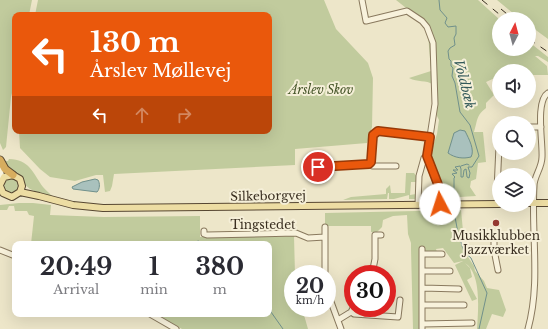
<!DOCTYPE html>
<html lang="en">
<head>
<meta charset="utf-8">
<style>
  :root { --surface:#fff; --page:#f2f2f3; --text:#2b2b33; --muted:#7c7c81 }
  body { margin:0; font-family:"Libre Baskerville",serif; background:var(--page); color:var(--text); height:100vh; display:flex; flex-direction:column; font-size:15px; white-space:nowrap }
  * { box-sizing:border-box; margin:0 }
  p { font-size:13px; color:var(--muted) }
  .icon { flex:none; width:22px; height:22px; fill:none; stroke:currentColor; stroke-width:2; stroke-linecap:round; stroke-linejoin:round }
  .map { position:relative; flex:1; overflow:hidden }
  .side { position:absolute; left:12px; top:241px; width:260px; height:76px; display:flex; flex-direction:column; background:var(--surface); border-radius:8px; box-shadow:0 4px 16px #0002 }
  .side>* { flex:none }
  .hud { position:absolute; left:12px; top:12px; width:260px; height:122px; border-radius:8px; box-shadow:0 4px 16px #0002; background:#ea580c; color:#fff; overflow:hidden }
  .needle { width:26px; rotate:6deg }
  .controls { position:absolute; left:492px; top:12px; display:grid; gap:8px }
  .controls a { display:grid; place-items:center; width:44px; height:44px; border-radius:50%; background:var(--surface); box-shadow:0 4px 16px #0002; font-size:20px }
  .speed { position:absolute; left:284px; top:265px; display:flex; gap:8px; font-size:20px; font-weight:700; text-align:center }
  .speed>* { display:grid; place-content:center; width:52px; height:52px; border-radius:50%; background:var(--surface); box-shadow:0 4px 16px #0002; line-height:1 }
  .speed small { font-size:10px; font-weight:400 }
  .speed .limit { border:6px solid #d22; background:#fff; color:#111 }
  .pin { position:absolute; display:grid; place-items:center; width:34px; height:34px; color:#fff; margin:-17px; border:2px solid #fff; border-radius:50%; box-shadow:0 1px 4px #0007 }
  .me { position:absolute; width:44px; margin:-22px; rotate:355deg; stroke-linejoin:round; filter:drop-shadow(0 0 3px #0008) }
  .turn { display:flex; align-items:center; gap:14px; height:84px; padding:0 12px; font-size:18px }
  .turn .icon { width:52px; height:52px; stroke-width:2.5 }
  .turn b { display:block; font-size:28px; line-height:34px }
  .lanes { display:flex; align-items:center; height:38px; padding:0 12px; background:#0003; justify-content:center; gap:20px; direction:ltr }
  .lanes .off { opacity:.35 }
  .eta { display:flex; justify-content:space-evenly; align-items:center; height:68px; text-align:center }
  .eta b { font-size:24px; font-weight:700; line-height:28px }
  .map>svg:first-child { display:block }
  .green { fill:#c1cb9d }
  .water { fill:#a9c1bd; stroke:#70908b }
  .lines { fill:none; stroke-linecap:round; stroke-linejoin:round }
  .stream { stroke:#70908b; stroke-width:1 }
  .minor-casing { stroke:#89795e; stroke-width:7 }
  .major-casing { stroke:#574732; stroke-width:8 }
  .highway-casing { stroke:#574732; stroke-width:9 }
  .minor { stroke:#f8f2dc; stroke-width:5 }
  .major { stroke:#eddda3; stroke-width:6 }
  .highway { stroke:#d7ad5f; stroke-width:7 }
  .rail { stroke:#3a2f21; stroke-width:1; stroke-dasharray:7 7; stroke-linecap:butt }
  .route-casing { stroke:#983908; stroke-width:10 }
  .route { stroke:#ea580c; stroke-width:7 }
  .poi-dot { fill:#953931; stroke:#f5efd8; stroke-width:1.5 }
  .labels { text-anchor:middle; stroke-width:4; stroke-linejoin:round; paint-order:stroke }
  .park-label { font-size:12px; font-style:italic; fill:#465529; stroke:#f5efd8 }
  .street-label { font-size:12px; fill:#3a2f21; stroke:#f5efd8 }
  .poi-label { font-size:12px; fill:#3a2f21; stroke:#f5efd8 }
  .water-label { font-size:13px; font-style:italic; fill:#315859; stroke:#f5efd8 }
</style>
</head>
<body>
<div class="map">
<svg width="548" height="329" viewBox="0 0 548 329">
  <rect width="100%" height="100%" fill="#ede6c9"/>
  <path class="green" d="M 0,0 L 32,0 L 29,15 L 15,15 L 15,81 L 11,97 L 6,147 L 3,150 L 0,143 Z
    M 38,0 L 324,0 L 336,29 L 368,63 L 373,78 L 372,127 L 367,143 L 295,149 L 295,165 L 114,174 L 112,186 L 110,191 L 105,192 L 103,175 L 96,175 L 75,181 L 50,177 L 40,169 L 20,148 L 19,131 L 269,131 L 269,15 L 35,15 Z
    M 396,0 L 478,0 L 499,19 L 499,49 L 529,49 L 529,42 L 548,57 L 548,62 L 538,56 L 535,56 L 547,66 L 548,75 L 529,75 L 529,71 L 499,71 L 499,76 L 486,82 L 494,95 L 486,103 L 486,108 C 476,116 478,119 474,132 L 483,132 L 486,162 L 478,163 L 476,179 L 471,181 L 470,187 L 476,196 L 444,198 L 439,175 L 430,155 L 437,134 L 439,120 L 437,116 L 437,95 L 434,85 C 425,79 418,83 409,78 L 431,71 L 428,34 L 420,19 Z
    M 497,0 L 548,0 L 548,39 L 529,25 L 529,19 L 520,19 Z
    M 9,159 C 29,159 33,173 43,187 C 46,191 51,194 54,198 L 41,194 L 30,189 L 24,184 L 21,177 L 18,174 L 11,172 L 4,161 L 8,161 Z
    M 406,173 L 414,173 L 417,177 L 416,182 L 411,182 L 410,195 L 416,194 L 415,199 L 409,199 L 409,195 L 394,199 L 389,199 L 389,193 L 388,193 L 387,199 L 343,200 L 351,197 L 386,194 L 386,189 L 390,185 L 391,193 L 405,193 Z
    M3 185a8 8 0 1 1 16 0a8 8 0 1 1-16 0Z
    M 19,203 L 33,203 L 51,205 L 50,215 L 104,217 L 200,216 L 200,237 L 294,236 L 295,274 L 293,274 L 293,308 L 299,308 L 304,315 L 308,329 L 182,329 L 156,314 L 269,314 L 269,244 L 31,244 L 34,216 L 29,215 L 27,211 L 15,211 L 14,206 L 9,206 L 7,210 L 0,210 L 0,205 Z
    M 461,210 L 463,231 L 492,233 L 491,239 L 459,240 L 464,251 L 474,266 L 475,271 L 484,281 L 487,288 L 499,290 L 506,310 L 503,317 L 492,314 L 486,329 L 477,329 C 478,311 482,274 465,263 L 470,268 L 472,277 L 467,280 L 477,299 L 472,301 L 463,282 L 465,281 L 463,282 L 455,265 L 463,261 L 454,263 L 443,248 L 436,249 L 437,252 L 425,252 L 424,248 L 420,248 L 420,329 L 413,329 L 411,249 L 411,243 L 408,234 L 407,215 L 393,216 L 383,220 L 382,227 L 377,232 L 371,232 L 371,226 L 325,226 L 325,213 Z"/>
  <path class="water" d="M 460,130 L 465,131 C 469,139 475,150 471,157 C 463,159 455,158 448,153 L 454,133 Z
    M 95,179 L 98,180 C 100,183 100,189 97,192 L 73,189 L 72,187 L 82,182 Z"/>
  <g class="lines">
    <path class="stream" d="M 439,0 L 440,10 L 447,18 L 445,23 L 448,27 L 456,26 L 456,34 L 454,38 L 455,45 L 450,48 L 448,51 L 449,59 L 451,61 L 451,66 L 453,68 L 452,76 L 455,83 L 460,112 L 470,125 L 479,156 L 472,167 L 468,167 L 470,173 L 469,178 L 467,177 L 466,169 L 464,170 L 463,177 L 461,177 L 461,169 L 460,166 L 455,167 L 458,170 L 453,170 L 457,173 L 452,174 L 455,177 L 454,178 L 454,192
      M 461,166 L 467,164 L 469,165
      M 455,217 L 458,233 L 464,252 L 471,258 L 487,293 L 479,329
      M 193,244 L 198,241 L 207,244
      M 269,302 L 271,312 L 283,329"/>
    <g class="minor-casing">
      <path id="minor" d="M 362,0 L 366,21 L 407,11 L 422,21 L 427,27 L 433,43 L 435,104 L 427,156 L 439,187 L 440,204
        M 529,127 L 541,127
        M 371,162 L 372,166 L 396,166
        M 0,167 L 2,179
        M 318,167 L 369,164 L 371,162 L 373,135 L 378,131 L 430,137
        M 497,190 L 499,146
        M 418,205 L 419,176 L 424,158 L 427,156
        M 204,231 L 204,234 L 207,235 L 296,233 L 308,238 L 325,237
        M 0,250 L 15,256
        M 422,254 L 442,254
        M 498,270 L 494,250 L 494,237 L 535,235
        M 423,271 L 450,271
        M 325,274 L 325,227
        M 372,274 L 375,259 L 375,235 L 381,235
        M 423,288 L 459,289
        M 327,291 L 341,329
        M 422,305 L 464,305
        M 351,312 L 354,314 L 398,317 L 400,300
        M 150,314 L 176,329
        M 378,316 L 379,308
        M 338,320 L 351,312 L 353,308
        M 422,324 L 472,323
        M 422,329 L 422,249
        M 528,329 C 541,282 531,234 534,186 C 534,176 542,168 542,157 C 543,143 535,101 548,93"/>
    </g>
    <g class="major-casing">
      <path id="major" d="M 0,185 L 4,177 L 13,175 L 20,179 L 22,186 L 20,192 L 12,197 L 3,193 L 0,186
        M 20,192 L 39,196 L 73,205 L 103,208 L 499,204
        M 529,203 L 548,203"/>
    </g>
    <g class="highway-casing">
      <path id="highway" d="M 0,160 L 5,169 L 13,175"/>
    </g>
    <use href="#minor" class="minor"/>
    <use href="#major" class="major"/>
    <use href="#highway" class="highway"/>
    <path class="rail" d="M 482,0 L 505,19
      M 501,9 L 513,19
      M 529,39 L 548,52"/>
  </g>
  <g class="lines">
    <g class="route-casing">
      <path id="route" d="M 318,167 L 369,164 L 371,162 L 373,135 L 378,131 L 430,137 L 427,156 L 439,187 L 440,204"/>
    </g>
    <use href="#route" class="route"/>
  </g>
  <circle class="poi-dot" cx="496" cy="223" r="4"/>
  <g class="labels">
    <g class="park-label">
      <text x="321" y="94">Årslev Skov</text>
    </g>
    <g class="street-label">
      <text transform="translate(268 196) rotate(-1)" y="4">Silkeborgvej</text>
      <text x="263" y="229">Tingstedet</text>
    </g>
    <g class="poi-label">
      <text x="496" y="240">Musikklubben<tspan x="496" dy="14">Jazzværket</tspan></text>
    </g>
    <g class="water-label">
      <text transform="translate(465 84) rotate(76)" y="5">Voldbæk</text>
    </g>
  </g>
</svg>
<div class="controls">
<a><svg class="needle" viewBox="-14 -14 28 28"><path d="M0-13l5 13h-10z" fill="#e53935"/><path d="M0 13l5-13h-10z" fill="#7c7c81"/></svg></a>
<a><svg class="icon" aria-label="sound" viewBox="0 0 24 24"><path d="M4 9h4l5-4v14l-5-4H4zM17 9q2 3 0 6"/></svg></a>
<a><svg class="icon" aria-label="search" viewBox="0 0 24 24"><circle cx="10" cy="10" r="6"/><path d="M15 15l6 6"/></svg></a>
<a><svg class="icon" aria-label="layers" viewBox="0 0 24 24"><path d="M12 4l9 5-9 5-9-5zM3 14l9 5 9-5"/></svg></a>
</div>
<div class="speed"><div>20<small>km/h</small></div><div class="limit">30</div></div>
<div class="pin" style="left:318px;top:167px;background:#d93025"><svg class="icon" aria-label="arrive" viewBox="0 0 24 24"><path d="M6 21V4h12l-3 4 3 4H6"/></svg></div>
<svg class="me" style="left:440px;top:204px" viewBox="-20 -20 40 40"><circle r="19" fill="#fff"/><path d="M0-13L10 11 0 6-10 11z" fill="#ea580c"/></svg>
<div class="hud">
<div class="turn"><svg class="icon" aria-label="left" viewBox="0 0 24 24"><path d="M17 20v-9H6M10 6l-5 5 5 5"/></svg><div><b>130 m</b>Årslev Møllevej</div></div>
<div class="lanes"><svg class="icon" aria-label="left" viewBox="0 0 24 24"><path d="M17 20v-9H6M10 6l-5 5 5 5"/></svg><svg class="icon off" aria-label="ahead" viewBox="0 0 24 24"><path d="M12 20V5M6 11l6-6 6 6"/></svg><svg class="icon off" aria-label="right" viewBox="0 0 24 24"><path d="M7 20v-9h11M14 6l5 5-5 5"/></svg></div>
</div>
<section class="side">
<div class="eta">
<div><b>20:49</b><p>Arrival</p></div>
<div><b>1</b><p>min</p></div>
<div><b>380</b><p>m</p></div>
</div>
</section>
</div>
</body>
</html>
